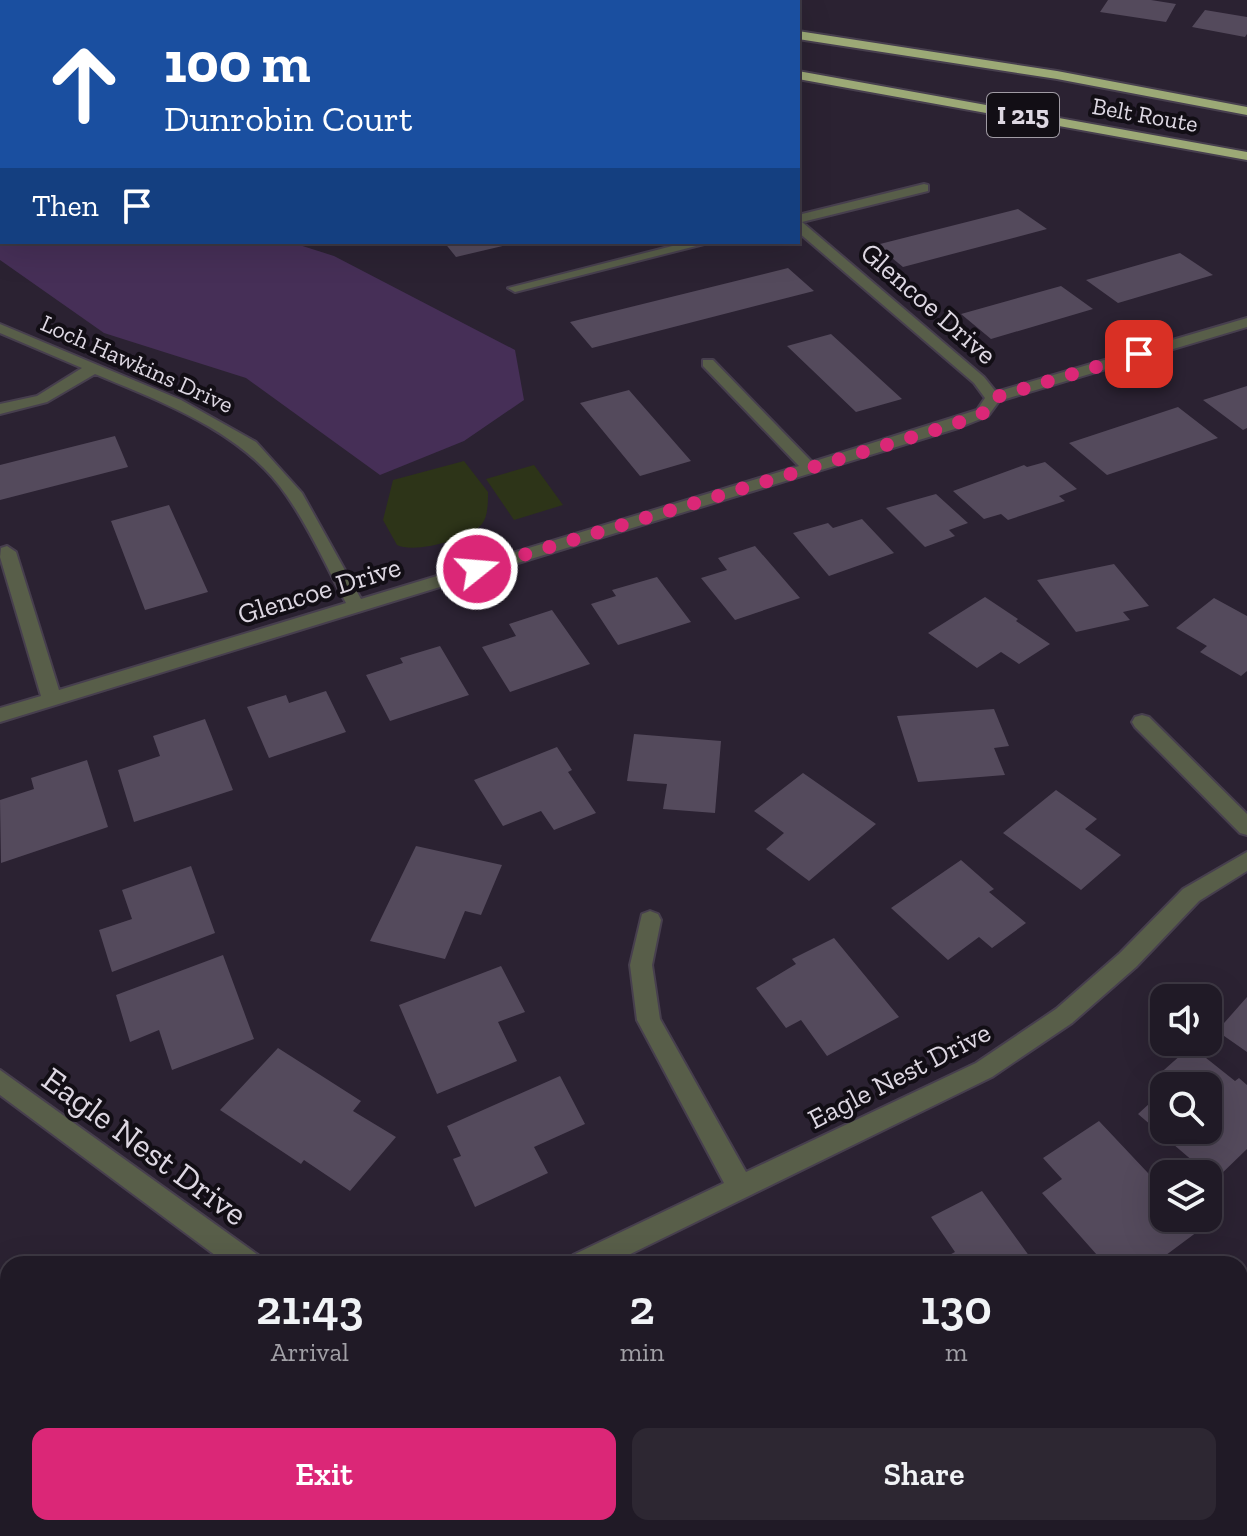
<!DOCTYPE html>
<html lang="en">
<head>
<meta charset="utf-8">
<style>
  :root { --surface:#201a26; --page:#2d2732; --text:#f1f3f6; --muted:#a2a1a7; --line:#3d3843; --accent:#db2777 }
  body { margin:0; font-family:"Zilla Slab",serif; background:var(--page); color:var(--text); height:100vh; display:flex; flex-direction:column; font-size:30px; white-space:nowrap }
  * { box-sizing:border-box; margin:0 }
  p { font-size:26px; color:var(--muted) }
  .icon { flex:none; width:44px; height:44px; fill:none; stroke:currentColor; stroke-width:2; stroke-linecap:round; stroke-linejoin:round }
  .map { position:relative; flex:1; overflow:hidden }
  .drawer { position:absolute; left:0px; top:1256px; width:1248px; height:280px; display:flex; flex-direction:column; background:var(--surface); border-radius:24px 24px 0 0; box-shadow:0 8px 32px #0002,0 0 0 2px var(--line) }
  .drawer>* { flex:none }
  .hud { position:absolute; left:0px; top:0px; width:800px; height:244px; box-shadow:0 8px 32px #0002,0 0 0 2px var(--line); background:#1a4fa0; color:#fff; overflow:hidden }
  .controls { position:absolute; left:1150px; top:984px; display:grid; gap:16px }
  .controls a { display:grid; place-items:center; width:72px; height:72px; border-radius:16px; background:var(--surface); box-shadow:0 8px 32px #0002,0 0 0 2px var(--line); font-size:40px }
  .pin { position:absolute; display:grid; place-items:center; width:68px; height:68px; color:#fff; margin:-34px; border-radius:16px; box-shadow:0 4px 12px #0006 }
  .me { position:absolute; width:88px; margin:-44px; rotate:73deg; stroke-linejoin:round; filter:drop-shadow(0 0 6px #0008) }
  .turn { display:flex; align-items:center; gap:28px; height:168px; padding:0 32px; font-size:36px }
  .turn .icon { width:104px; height:104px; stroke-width:2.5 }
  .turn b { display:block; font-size:56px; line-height:68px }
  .then { display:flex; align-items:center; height:76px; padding:0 32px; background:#0003; gap:16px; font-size:30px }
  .eta { display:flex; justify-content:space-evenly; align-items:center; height:136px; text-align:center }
  .eta b { font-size:48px; font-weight:600; line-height:56px }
  .action { display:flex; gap:16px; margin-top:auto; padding:16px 32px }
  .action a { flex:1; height:92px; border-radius:16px; background:var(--accent); color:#fff; font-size:32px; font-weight:600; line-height:92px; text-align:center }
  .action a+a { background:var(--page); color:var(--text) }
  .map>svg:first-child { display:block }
  .green { fill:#2d3418 }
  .water { fill:#462f57 }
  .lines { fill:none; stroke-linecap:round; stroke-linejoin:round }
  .canal { fill:#462f57; fill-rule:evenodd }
  .building { fill:#544a5c }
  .lane-casing { stroke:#473f4e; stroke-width:4 }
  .street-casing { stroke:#473f4e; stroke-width:4 }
  .highway-casing { stroke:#473f4e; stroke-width:4 }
  .lane { fill:#585e49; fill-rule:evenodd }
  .street { fill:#585e49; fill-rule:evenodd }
  .highway { fill:#9ca976; fill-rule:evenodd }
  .route { stroke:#db2777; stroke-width:14; stroke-dasharray:0 25.2 }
  .labels { text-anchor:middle; stroke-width:8; stroke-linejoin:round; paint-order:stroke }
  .far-street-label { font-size:24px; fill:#ddd7e2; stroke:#120e15 }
  .shield { fill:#120e15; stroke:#a09ba4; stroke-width:2 }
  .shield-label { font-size:26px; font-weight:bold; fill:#ddd7e2 }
  .street-label { font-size:28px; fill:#ddd7e2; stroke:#120e15 }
  .near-street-label { font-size:34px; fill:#ddd7e2; stroke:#120e15 }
</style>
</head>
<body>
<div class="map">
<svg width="1247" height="1536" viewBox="0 0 1247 1536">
  <rect width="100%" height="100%" fill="#2b2232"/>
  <path class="green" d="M 464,461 L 488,492 C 488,503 488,516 482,524 C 470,539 414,554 397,545 L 383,520 L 393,480 Z
    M 534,465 L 563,505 L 514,520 L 486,479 Z"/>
  <path class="water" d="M 0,134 L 2,242 L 290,242 L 334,256 L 515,350 L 524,400 L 464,441 L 380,475 L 246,378 L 104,333 L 0,260 Z"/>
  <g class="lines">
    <path class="canal" d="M 1247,1493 L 1247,1536 L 1202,1536 L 1205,1528 L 1240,1528 L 1240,1496 Z"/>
  </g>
  <path class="building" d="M 1108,0 L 1151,0 L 1176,4 L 1166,22 L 1100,12 Z
    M 1205,10 L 1247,17 L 1247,34 L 1245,37 L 1192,27 Z
    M 1018,209 L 1047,229 L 903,267 L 876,245 Z
    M 444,242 L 515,242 L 515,243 L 456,257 Z
    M 1180,253 L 1213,275 L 1118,303 L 1086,280 Z
    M 788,268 L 814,291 L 592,348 L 570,322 Z
    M 1061,286 L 1093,309 L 991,339 L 961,314 Z
    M 831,334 L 902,399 L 856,412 L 787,346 Z
    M 1247,386 L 1247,428 L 1243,430 L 1203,400 Z
    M 629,390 L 691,461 L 640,476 L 580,403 Z
    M 1178,407 L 1218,438 L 1107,475 L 1069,443 Z
    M 115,436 L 128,467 L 0,500 L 0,465 Z
    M 1045,462 L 1077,489 L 1059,496 L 1065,501 L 1008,520 L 1001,514 L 984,519 L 953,491 L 1024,465 L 1027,467 Z
    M 936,494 L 968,523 L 949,530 L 955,536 L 925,547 L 886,508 Z
    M 169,505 L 208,592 L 145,610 L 111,521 Z
    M 862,519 L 894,553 L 829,576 L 793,533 L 828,523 L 833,528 Z
    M 755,546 L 800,598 L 735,620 L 701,578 L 727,570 L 718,558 Z
    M 1114,564 L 1149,606 L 1123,612 L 1130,620 L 1076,632 L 1037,580 Z
    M 657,577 L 691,622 L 618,645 L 591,604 L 616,596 L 612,590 Z
    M 985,597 L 1018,619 L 1016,621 L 1050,644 L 1019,664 L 1001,652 L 977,668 L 928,633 Z
    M 1214,598 L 1247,616 L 1247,671 L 1241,676 L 1200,652 L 1207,646 L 1176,628 Z
    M 552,610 L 590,664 L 510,692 L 482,647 L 516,636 L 509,624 Z
    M 440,646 L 469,695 L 390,721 L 366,675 L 403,663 L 400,658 Z
    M 326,691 L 346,732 L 269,758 L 247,707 L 286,695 L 289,703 Z
    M 994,709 L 1009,746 L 994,748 L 1005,775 L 918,782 L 897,716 Z
    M 205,719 L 233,790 L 134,822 L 118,770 L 160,756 L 153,736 Z
    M 634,734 L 721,741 L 715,813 L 663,809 L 667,784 L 627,781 Z
    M 557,747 L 572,770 L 568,772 L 596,813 L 554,830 L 541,811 L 503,826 L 474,780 Z
    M 87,760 L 108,827 L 1,863 L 0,800 L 34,789 L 31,778 Z
    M 803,773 L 876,824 L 809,881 L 766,849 L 784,833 L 754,811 Z
    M 1056,790 L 1097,819 L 1085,829 L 1121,855 L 1081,890 L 1003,833 Z
    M 416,846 L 502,865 L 481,915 L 465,911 L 445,959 L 370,941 Z
    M 961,860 L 994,889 L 989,892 L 1026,923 L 992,948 L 979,937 L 948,960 L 891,908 Z
    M 191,866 L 215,933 L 112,972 L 99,930 L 132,919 L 122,890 Z
    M 834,938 L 899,1017 L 827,1056 L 801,1020 L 786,1028 L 756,988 L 796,964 L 792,959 Z
    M 223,955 L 254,1039 L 172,1070 L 159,1030 L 130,1042 L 116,995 Z
    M 501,966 L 525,1012 L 498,1022 L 517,1061 L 437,1094 L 399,1005 Z
    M 1247,997 L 1247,1052 L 1217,1031 Z
    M 1191,1046 L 1235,1081 L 1239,1078 L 1247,1085 L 1247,1149 L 1215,1180 L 1138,1114 L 1164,1090 L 1164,1130 L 1208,1130 L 1208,1086 L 1167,1086 L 1156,1077 Z
    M 278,1048 L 361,1101 L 353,1111 L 396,1137 L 350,1191 L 304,1160 L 301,1164 L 220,1110 Z
    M 560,1076 L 585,1124 L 534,1147 L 548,1173 L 475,1207 L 453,1159 L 461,1156 L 447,1126 Z
    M 1099,1121 L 1164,1190 L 1164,1218 L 1191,1218 L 1201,1229 L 1154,1264 L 1105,1264 L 1042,1193 L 1062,1179 L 1043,1158 Z
    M 982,1191 L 1035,1264 L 932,1264 L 955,1252 L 931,1217 Z
    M 8,1308 L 8,1402 L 0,1393 L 0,1316 Z
    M 137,1528 L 164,1528 L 159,1536 L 150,1536 Z
    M 244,1528 L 379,1528 L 378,1536 L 242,1536 Z
    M 473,1528 L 613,1528 L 615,1534 L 475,1536 Z"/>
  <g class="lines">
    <g class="lane-casing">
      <path id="lane" d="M 1247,1404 L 1247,1438 L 1240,1441 L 1240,1407 Z
        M 1070,1528 L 1111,1528 L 1108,1536 L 1067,1536 Z"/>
    </g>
    <g class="street-casing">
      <path id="street" d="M 924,184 L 928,185 L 928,191 L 802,222 L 984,377 L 996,392 L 1247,318 L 1247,327 L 999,401 L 988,416 L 958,428 L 0,722 L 0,708 L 41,696 L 0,557 L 1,548 L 7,546 L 16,552 L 59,690 L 346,603 C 327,568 310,529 287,496 C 244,432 164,403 95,374 L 47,402 L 0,414 L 0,404 L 37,396 L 82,368 L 0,333 L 0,324 L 181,400 L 256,442 L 302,493 L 361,599 L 799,466 L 703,366 L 703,360 L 713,360 L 812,462 L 977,410 L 985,398 L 974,383 L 798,232 L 798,215 Z
        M 688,242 L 712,242 L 515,292 L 508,288 Z
        M 1142,715 L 1149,717 L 1247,814 L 1247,835 L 1240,833 L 1135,727 L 1132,722 L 1135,717 Z
        M 1247,852 L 1247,871 L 1199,901 L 1136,967 L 1072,1023 L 992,1077 L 610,1264 L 569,1264 L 573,1255 L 724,1183 L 637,1020 L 630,965 L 642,914 L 650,911 L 658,914 L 661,920 L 652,965 L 660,1019 L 746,1172 L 976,1063 L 1056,1009 L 1120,953 L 1183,889 Z
        M 0,1070 L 258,1255 L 262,1264 L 227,1264 L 0,1095 Z"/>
    </g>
    <g class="highway-casing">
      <path id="highway" d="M 520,0 L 547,0 L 548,2 L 521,2 Z
        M 0,4 L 2,4 L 2,12 L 0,12 Z
        M 798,31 L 1057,71 L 1247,107 L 1247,115 L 1057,79 L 798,39 Z
        M 798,71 L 1247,152 L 1247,160 L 798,79 Z"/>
    </g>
    <use href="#lane" class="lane"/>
    <use href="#street" class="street"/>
    <use href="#highway" class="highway"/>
  </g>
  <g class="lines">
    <path class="route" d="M 477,569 L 952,425 L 983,413 L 993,398 L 1139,354"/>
  </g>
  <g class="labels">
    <g class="far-street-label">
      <text transform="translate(1145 115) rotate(10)" y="8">Belt Route</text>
      <text transform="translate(137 364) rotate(24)" y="8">Loch Hawkins Drive</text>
    </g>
    <rect class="shield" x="987" y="93" width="72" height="44" rx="6"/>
    <g class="shield-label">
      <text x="1023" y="124">I 215</text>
    </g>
    <g class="street-label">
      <text transform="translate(929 303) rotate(41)" y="10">Glencoe Drive</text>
      <text transform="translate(319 590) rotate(-17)" y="10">Glencoe Drive</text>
      <text transform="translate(899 1075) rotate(-27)" y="10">Eagle Nest Drive</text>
    </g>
    <g class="near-street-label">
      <text transform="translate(145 1146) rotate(36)" y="12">Eagle Nest Drive</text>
    </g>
  </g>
</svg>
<div class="controls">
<a><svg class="icon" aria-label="sound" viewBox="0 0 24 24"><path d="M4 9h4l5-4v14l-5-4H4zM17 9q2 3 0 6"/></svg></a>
<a><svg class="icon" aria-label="search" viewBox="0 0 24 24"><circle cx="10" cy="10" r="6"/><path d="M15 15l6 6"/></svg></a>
<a><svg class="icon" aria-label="layers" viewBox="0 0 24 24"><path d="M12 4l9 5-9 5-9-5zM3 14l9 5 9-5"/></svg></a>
</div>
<div class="pin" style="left:1139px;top:354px;background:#d93025"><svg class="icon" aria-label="arrive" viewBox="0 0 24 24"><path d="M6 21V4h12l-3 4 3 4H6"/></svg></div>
<svg class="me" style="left:477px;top:569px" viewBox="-20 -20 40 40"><circle r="17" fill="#db2777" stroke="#fff" stroke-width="3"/><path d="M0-11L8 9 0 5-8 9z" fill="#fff"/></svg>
<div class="hud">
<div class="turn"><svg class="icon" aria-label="ahead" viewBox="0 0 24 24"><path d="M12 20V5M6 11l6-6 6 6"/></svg><div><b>100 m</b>Dunrobin Court</div></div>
<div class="then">Then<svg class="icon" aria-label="arrive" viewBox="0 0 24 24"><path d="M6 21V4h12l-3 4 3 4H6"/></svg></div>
</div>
<section class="drawer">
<div class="eta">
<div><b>21:43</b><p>Arrival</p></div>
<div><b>2</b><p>min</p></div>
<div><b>130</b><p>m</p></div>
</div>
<div class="action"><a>Exit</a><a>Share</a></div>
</section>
</div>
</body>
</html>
